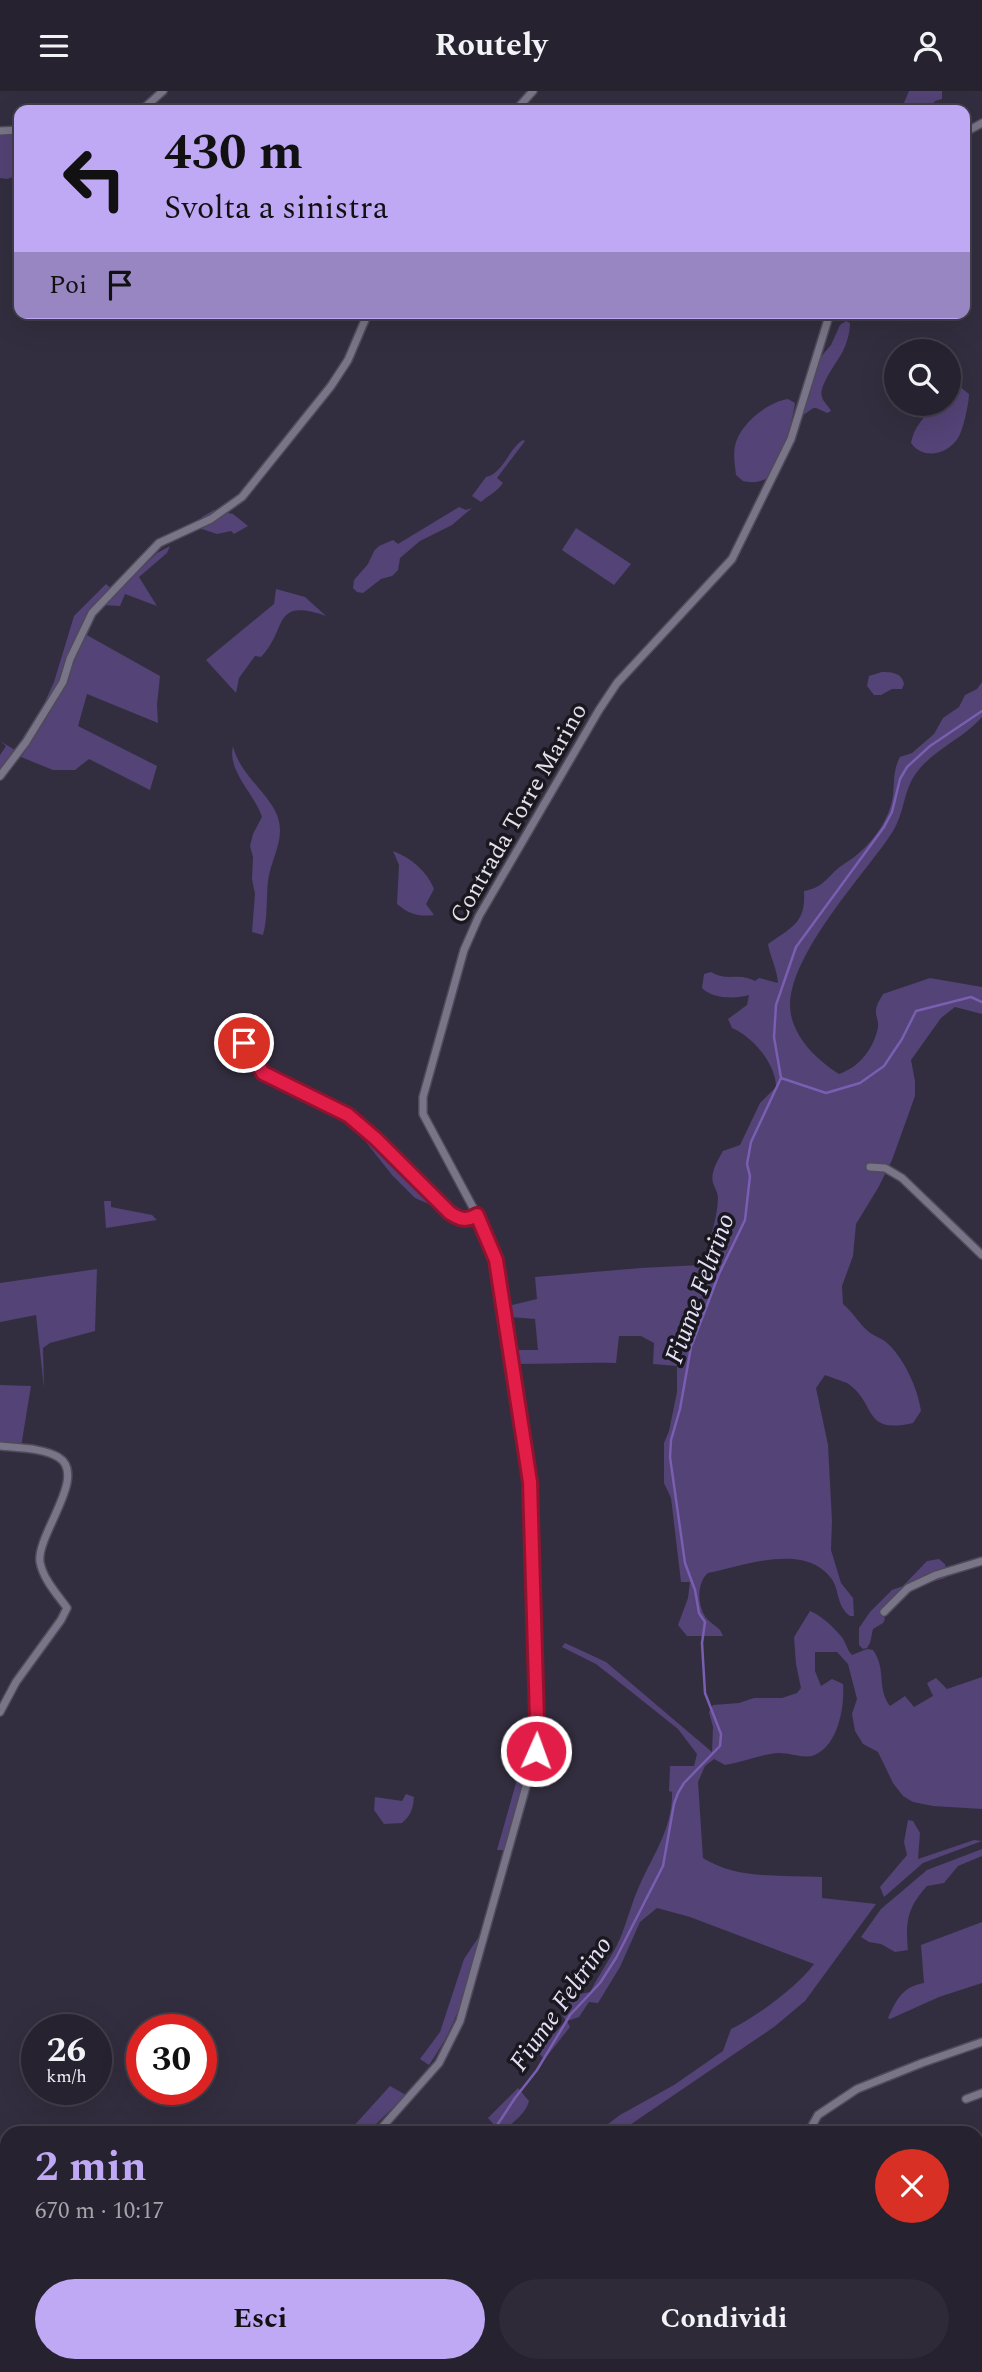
<!DOCTYPE html>
<html lang="it">
<head>
<meta charset="utf-8">
<style>
  :root { --surface:#26222f; --page:#2e2a37; --text:#f1f3f6; --muted:#a4a4aa; --line:#423f4b; --accent:#bfa8f4 }
  body { margin:0; font-family:Spectral,serif; background:var(--page); color:var(--text); height:100vh; display:flex; flex-direction:column; font-size:26px; white-space:nowrap }
  * { box-sizing:border-box; margin:0 }
  p { font-size:23px; color:var(--muted) }
  .icon { flex:none; width:38px; height:38px; fill:none; stroke:currentColor; stroke-width:2; stroke-linecap:round; stroke-linejoin:round }
  .map { position:relative; flex:1; overflow:hidden }
  .drawer { position:absolute; left:0px; top:2035px; width:984px; height:247px; display:flex; flex-direction:column; background:var(--surface); border-radius:21px 21px 0 0; box-shadow:0 7px 28px #0002,0 0 0 2px var(--line) }
  .drawer>* { flex:none }
  .top-card { position:absolute; left:14px; top:14px; width:956px; height:214px; border-radius:14px; box-shadow:0 7px 28px #0002,0 0 0 2px var(--line); background:#bfa8f4; color:#111; overflow:hidden }
  .fabs { position:absolute; left:884px; top:248px; display:grid; gap:14px }
  .fabs a { display:grid; place-items:center; width:77px; height:77px; border-radius:50%; background:var(--surface); box-shadow:0 7px 28px #0002,0 0 0 2px var(--line); font-size:35px }
  .speed { position:absolute; left:21px; top:1923px; display:flex; gap:14px; font-size:35px; font-weight:700; text-align:center }
  .speed>* { display:grid; place-content:center; width:91px; height:91px; border-radius:50%; background:var(--surface); box-shadow:0 7px 28px #0002,0 0 0 2px var(--line); line-height:1 }
  .speed small { font-size:18px; font-weight:400 }
  .speed .limit { border:10px solid #d22; background:#fff; color:#111 }
  .pin { position:absolute; display:grid; place-items:center; width:60px; height:60px; color:#fff; margin:-30px; border:4px solid #fff; border-radius:50%; box-shadow:0 2px 7px #0007 }
  .me { position:absolute; width:77px; margin:-38px; rotate:2deg; stroke-linejoin:round; filter:drop-shadow(0 0 5px #0008) }
  .turn { display:flex; align-items:center; gap:24px; height:147px; padding:0 35px; font-size:32px }
  .turn .icon { width:91px; height:91px; stroke-width:2.5 }
  .turn b { display:block; font-size:49px; line-height:60px }
  .then { display:flex; align-items:center; height:66px; padding:0 35px; background:#0003; gap:14px; font-size:26px }
  .round { display:grid; place-items:center; flex:none; width:74px; height:74px; border-radius:37px; background:var(--page) }
  .summary { display:flex; align-items:center; justify-content:space-between; height:119px; padding:0 35px }
  h1 { font-size:42px; font-weight:700; line-height:52px; color:var(--accent) }
  .action { display:flex; gap:14px; margin-top:auto; padding:14px 35px }
  .action a { flex:1; height:80px; border-radius:42px; background:var(--accent); color:#111; font-size:28px; font-weight:700; line-height:80px; text-align:center }
  .action a+a { background:var(--page); color:var(--text) }
  header { display:flex; justify-content:space-between; align-items:center; height:91px; padding:0 35px; background:var(--surface); font-size:32px; font-weight:700 }
  .map>svg:first-child { display:block }
  .green { fill:#534376 }
  .lines { fill:none; stroke-linecap:round; stroke-linejoin:round }
  .stream { stroke:#7a5eb1; stroke-width:2.5 }
  .minor-casing { stroke:#4f4b58; stroke-width:10 }
  .primary-casing { stroke:#4f4b58; stroke-width:14 }
  .minor { stroke:#797487; stroke-width:7 }
  .primary { stroke:#8a79ad; stroke-width:10 }
  .route-casing { stroke:#92132f; stroke-width:18 }
  .route { stroke:#e11d48; stroke-width:12 }
  .labels { text-anchor:middle; stroke-width:7; stroke-linejoin:round; paint-order:stroke }
  .street-label { font-size:24px; fill:#e3e0eb; stroke:#1a181f }
  .water-label { font-size:26px; font-style:italic; fill:#e6e0f7; stroke:#1a181f }
</style>
</head>
<body>
<header><svg class="icon" aria-label="menu" viewBox="0 0 24 24"><path d="M4 6h16M4 12h16M4 18h16"/></svg>Routely<svg class="icon" aria-label="person" viewBox="0 0 24 24"><circle cx="12" cy="8" r="4"/><path d="M4 21q1-7 8-7t8 7"/></svg></header>
<div class="map">
<svg width="982" height="2281" viewBox="0 0 982 2281">
  <rect width="100%" height="100%" fill="#332e3f"/>
  <path class="green" d="M 909,0 L 942,0 L 942,8 L 935,10 L 928,19 L 901,19 Z
    M 19,42 L 19,84 L 7,88 L 0,87 L 0,44 Z
    M 846,230 L 850,232 C 850,241 847,252 843,260 C 838,270 818,295 822,306 C 823,311 829,315 831,320 L 827,322 C 811,315 817,315 802,325 L 819,268 L 831,254 L 840,234 Z
    M 959,295 L 969,303 C 969,312 963,340 958,347 C 947,364 923,369 911,352 C 914,336 924,325 937,314 L 948,313 L 949,308 L 954,304 Z
    M 788,308 L 795,312 C 793,328 781,375 769,385 C 762,392 751,392 743,390 L 736,384 C 735,375 733,364 735,355 C 739,334 767,311 788,308 Z
    M 523,349 L 525,350 L 497,387 L 503,392 C 497,401 489,404 481,411 L 472,405 L 486,386 C 504,382 508,358 523,349 Z
    M 459,416 L 466,419 L 472,417 L 452,434 L 420,450 L 400,467 L 398,479 L 392,485 L 381,488 L 363,502 L 357,501 L 353,497 L 354,489 L 368,473 L 374,460 L 379,455 L 393,449 L 398,453 Z
    M 214,419 L 233,423 L 248,435 L 234,443 L 231,440 L 217,443 L 202,438 L 202,426 Z
    M 576,437 L 631,473 L 614,494 L 562,459 Z
    M 170,455 L 167,462 L 139,486 L 157,515 L 125,503 L 120,515 L 103,514 L 157,462 Z
    M 106,493 L 111,497 L 89,524 L 60,593 L 17,659 L 0,679 L 0,664 L 6,655 L 0,650 L 15,659 L 44,613 L 54,591 L 74,525 Z
    M 276,498 L 305,506 L 326,525 C 271,506 288,539 261,566 L 255,565 L 239,587 L 236,602 L 206,569 L 274,513 Z
    M 85,543 L 160,585 L 157,614 L 158,632 L 87,603 L 78,635 L 157,675 L 150,699 L 89,668 L 75,679 L 53,679 L 21,666 C 50,624 67,592 85,543 Z
    M 882,581 C 892,581 902,582 904,593 L 902,598 L 892,598 L 881,604 L 874,604 L 867,595 L 869,585 Z
    M 982,591 L 982,626 C 963,648 934,658 917,681 C 903,699 905,721 893,740 C 867,782 776,875 792,928 C 799,952 819,970 839,983 C 860,976 874,957 878,936 C 879,930 875,924 876,919 C 876,914 881,907 883,903 L 930,887 L 982,896 L 982,923 L 955,916 L 941,927 L 911,969 L 915,990 L 915,1005 L 892,1069 L 878,1097 L 856,1133 L 853,1165 L 842,1195 L 843,1213 C 853,1221 859,1233 869,1241 C 874,1245 882,1247 887,1252 C 904,1267 918,1298 921,1320 L 913,1332 C 861,1344 877,1311 847,1292 C 840,1289 832,1287 825,1284 L 816,1297 L 828,1354 L 832,1430 L 831,1459 L 841,1492 L 853,1507 L 854,1525 L 850,1525 C 836,1515 840,1499 831,1487 C 804,1451 744,1475 708,1482 C 696,1492 697,1518 708,1529 C 714,1535 720,1536 723,1545 L 687,1545 L 678,1534 L 688,1507 L 690,1491 L 681,1491 L 671,1407 L 664,1392 L 664,1352 L 669,1340 L 677,1301 L 677,1275 L 653,1273 L 654,1252 L 641,1245 L 619,1245 L 616,1272 C 582,1271 550,1273 516,1273 L 515,1259 L 538,1259 L 535,1228 L 510,1226 L 508,1215 L 537,1208 L 535,1186 L 641,1177 L 701,1174 C 708,1153 717,1131 718,1108 C 718,1101 715,1098 713,1092 C 710,1081 718,1069 723,1060 L 740,1054 L 760,1012 L 776,996 C 776,973 753,946 732,937 L 728,928 L 747,914 L 749,904 C 736,908 712,908 702,897 L 704,883 L 711,881 C 728,891 737,881 755,890 L 759,887 L 778,892 C 777,877 770,866 768,853 C 792,836 806,832 804,800 C 820,797 824,791 835,780 C 840,775 847,771 853,767 C 870,754 885,735 891,714 C 896,698 891,682 900,666 L 912,662 L 934,643 L 943,627 L 959,616 L 965,604 L 977,598 Z
    M 233,655 C 239,680 258,693 271,713 C 291,742 272,762 268,790 C 266,808 268,826 263,844 L 252,841 L 255,803 L 252,788 L 253,766 L 250,755 L 253,743 L 262,726 C 255,703 227,681 233,655 Z
    M 393,760 C 411,767 427,780 434,798 L 426,813 L 434,824 C 418,826 409,823 397,813 L 399,774 Z
    M 347,1027 L 378,1054 L 443,1119 L 415,1107 L 392,1084 Z
    M 104,1110 L 111,1110 L 111,1116 L 152,1124 L 157,1129 L 106,1137 Z
    M 97,1178 L 95,1240 L 50,1252 L 43,1257 L 44,1297 L 36,1224 L 0,1231 L 0,1192 Z
    M 0,1294 L 31,1295 L 21,1356 L 0,1354 Z
    M 939,1468 L 945,1473 L 947,1483 L 945,1487 L 918,1495 L 886,1518 L 883,1523 L 885,1528 L 883,1532 L 873,1538 L 870,1552 L 867,1557 L 863,1558 L 859,1554 L 859,1537 L 870,1521 L 892,1499 L 903,1495 L 927,1470 Z
    M 810,1520 C 822,1525 831,1534 840,1544 C 846,1550 846,1558 852,1564 L 867,1558 L 873,1559 C 887,1579 876,1596 890,1615 L 905,1605 L 914,1616 L 933,1605 L 927,1592 L 936,1587 L 947,1598 L 982,1586 L 982,1718 L 933,1715 L 913,1711 L 903,1705 L 893,1692 L 878,1661 L 863,1653 L 855,1640 L 852,1623 L 857,1608 L 848,1573 L 837,1561 L 815,1561 L 815,1580 L 821,1595 L 832,1588 L 843,1593 C 845,1615 838,1657 812,1665 C 802,1667 789,1662 779,1662 C 761,1663 743,1671 725,1674 L 714,1668 L 705,1675 L 698,1691 L 703,1767 C 738,1789 782,1784 822,1786 L 822,1807 L 876,1813 L 805,1910 L 774,1936 L 618,2042 L 596,2042 L 620,2024 L 674,1994 L 723,1960 L 731,1938 C 756,1926 798,1895 814,1873 L 690,1826 L 657,1817 L 640,1831 L 620,1876 L 598,1912 L 589,1911 L 579,1926 L 567,1930 L 570,1936 L 547,1965 L 542,1966 L 536,1958 L 537,1947 L 549,1948 L 566,1930 L 562,1924 L 563,1912 L 571,1905 L 590,1901 C 598,1885 609,1870 617,1854 C 626,1836 630,1816 638,1798 C 652,1765 673,1738 672,1701 L 669,1700 L 670,1675 L 694,1675 L 697,1663 L 678,1638 L 619,1591 L 596,1573 L 562,1556 L 565,1552 L 606,1571 L 712,1661 L 713,1636 L 709,1621 L 713,1614 L 739,1612 L 754,1607 L 782,1607 L 797,1602 L 801,1597 L 796,1573 L 794,1546 Z
    M 528,1631 L 533,1634 L 532,1661 L 506,1759 L 497,1759 L 518,1685 Z
    M 406,1703 L 414,1706 C 413,1718 411,1724 402,1732 L 384,1733 L 374,1719 L 375,1706 L 402,1710 Z
    M 908,1729 L 913,1730 L 920,1742 L 918,1768 L 974,1749 L 982,1750 L 923,1772 L 884,1806 L 880,1796 L 907,1764 L 904,1751 Z
    M 982,1758 L 982,1765 L 958,1775 L 944,1792 L 927,1795 C 908,1816 905,1830 908,1859 L 895,1861 L 881,1853 L 869,1851 L 861,1846 L 881,1818 L 927,1779 Z
    M 982,1831 L 982,1892 L 939,1906 L 890,1928 L 888,1927 C 897,1907 903,1896 924,1892 L 921,1854 Z
    M 482,1841 C 468,1892 460,1930 429,1974 L 420,1968 L 440,1941 L 464,1868 Z
    M 390,1995 L 406,2004 L 367,2042 L 355,2042 L 351,2038 Z
    M 518,1997 L 529,2010 C 525,2024 513,2031 503,2040 L 498,2038 L 488,2027 Z"/>
  <g class="lines">
    <path class="stream" d="M 781,987 L 826,1002 L 860,992 L 884,975 L 902,948 L 916,920 L 971,906 L 982,911
      M 492,2042 L 515,2007 L 537,1979 L 570,1924 L 600,1892 L 616,1867 L 663,1775 L 674,1713 L 678,1702 L 684,1692 L 720,1655 L 721,1643 L 705,1602 L 702,1552 L 705,1531 L 699,1522 L 695,1499 L 685,1472 L 670,1366 L 671,1349 L 680,1318 L 691,1256 L 719,1183 L 745,1129 L 750,1085 L 747,1073 L 751,1051 L 781,987 L 774,946 L 776,914 L 796,856 L 884,736 L 892,721 L 900,688 L 907,676 L 930,655 L 982,620
      M 397,2281 L 398,2275"/>
    <g class="minor-casing">
      <path id="minor" d="M 142,19 L 163,0
        M 516,19 L 533,0
        M 0,40 L 19,39
        M 964,42 L 982,32
        M 0,685 L 26,651 L 63,591 L 70,568 L 92,522 L 159,452 L 211,428 L 242,406 L 331,295 L 348,269 L 368,222
        M 243,939 L 244,952 L 263,982 L 348,1024 L 376,1048 L 450,1122 C 461,1129 466,1130 477,1124
        M 870,1076 L 885,1077 L 902,1087 L 982,1164
        M 0,1355 C 18,1357 43,1357 58,1366 C 89,1384 36,1444 40,1471 C 43,1488 57,1503 67,1517 L 61,1529 L 16,1591 L 0,1621
        M 884,1521 L 908,1497 L 936,1484 L 982,1470
        M 966,2008 L 982,2002
        M 377,2042 L 439,1972 L 460,1930 L 536,1660 L 537,1629 L 530,1391 L 502,1200 L 496,1169 L 477,1124 L 423,1023 L 423,1006 L 464,859 L 479,825 L 599,619 L 617,592 L 732,468 L 791,348 L 830,222
        M 808,2042 L 818,2024 L 857,1998 L 922,1972 L 982,1951
        M 329,2275 L 330,2281
        M 191,2281 L 196,2275
        M 501,2281 L 510,2275
        M 630,2281 L 633,2275"/>
    </g>
    <g class="primary-casing">
      <path id="primary" d="M 976,2129 L 982,2130
        M 0,2254 L 7,2251"/>
    </g>
    <use href="#minor" class="minor"/>
    <use href="#primary" class="primary"/>
  </g>
  <g class="lines">
    <g class="route-casing">
      <path id="route" d="M 244,952 L 263,982 L 348,1024 L 376,1048 L 450,1122 C 461,1129 466,1130 477,1124 L 496,1169 L 530,1391 L 537,1629 L 536,1660"/>
    </g>
    <use href="#route" class="route"/>
  </g>
  <g class="labels">
    <g class="street-label">
      <text transform="translate(518 722) rotate(-60)" y="8">Contrada Torre Marino</text>
    </g>
    <g class="water-label">
      <text transform="translate(699 1197) rotate(-70)" y="9">Fiume Feltrino</text>
      <text transform="translate(560 1912) rotate(-55)" y="9">Fiume Feltrino</text>
    </g>
  </g>
</svg>
<div class="fabs">
<a><svg class="icon" aria-label="search" viewBox="0 0 24 24"><circle cx="10" cy="10" r="6"/><path d="M15 15l6 6"/></svg></a>
</div>
<div class="speed"><div>26<small>km/h</small></div><div class="limit">30</div></div>
<div class="pin" style="left:244px;top:952px;background:#d93025"><svg class="icon" aria-label="arrive" viewBox="0 0 24 24"><path d="M6 21V4h12l-3 4 3 4H6"/></svg></div>
<svg class="me" style="left:536px;top:1660px" viewBox="-20 -20 40 40"><circle r="17" fill="#e11d48" stroke="#fff" stroke-width="3"/><path d="M0-11L8 9 0 5-8 9z" fill="#fff"/></svg>
<div class="top-card">
<div class="turn"><svg class="icon" aria-label="left" viewBox="0 0 24 24"><path d="M17 20v-9H6M10 6l-5 5 5 5"/></svg><div><b>430 m</b>Svolta a sinistra</div></div>
<div class="then">Poi<svg class="icon" aria-label="arrive" viewBox="0 0 24 24"><path d="M6 21V4h12l-3 4 3 4H6"/></svg></div>
</div>
<section class="drawer">
<div class="summary"><div><h1>2 min</h1><p>670 m · 10:17</p></div><a class="round" style="background:#d93025;color:#fff"><svg class="icon" aria-label="close" viewBox="0 0 24 24"><path d="M6 6l12 12M18 6L6 18"/></svg></a></div>
<div class="action"><a>Esci</a><a>Condividi</a></div>
</section>
</div>
</body>
</html>
